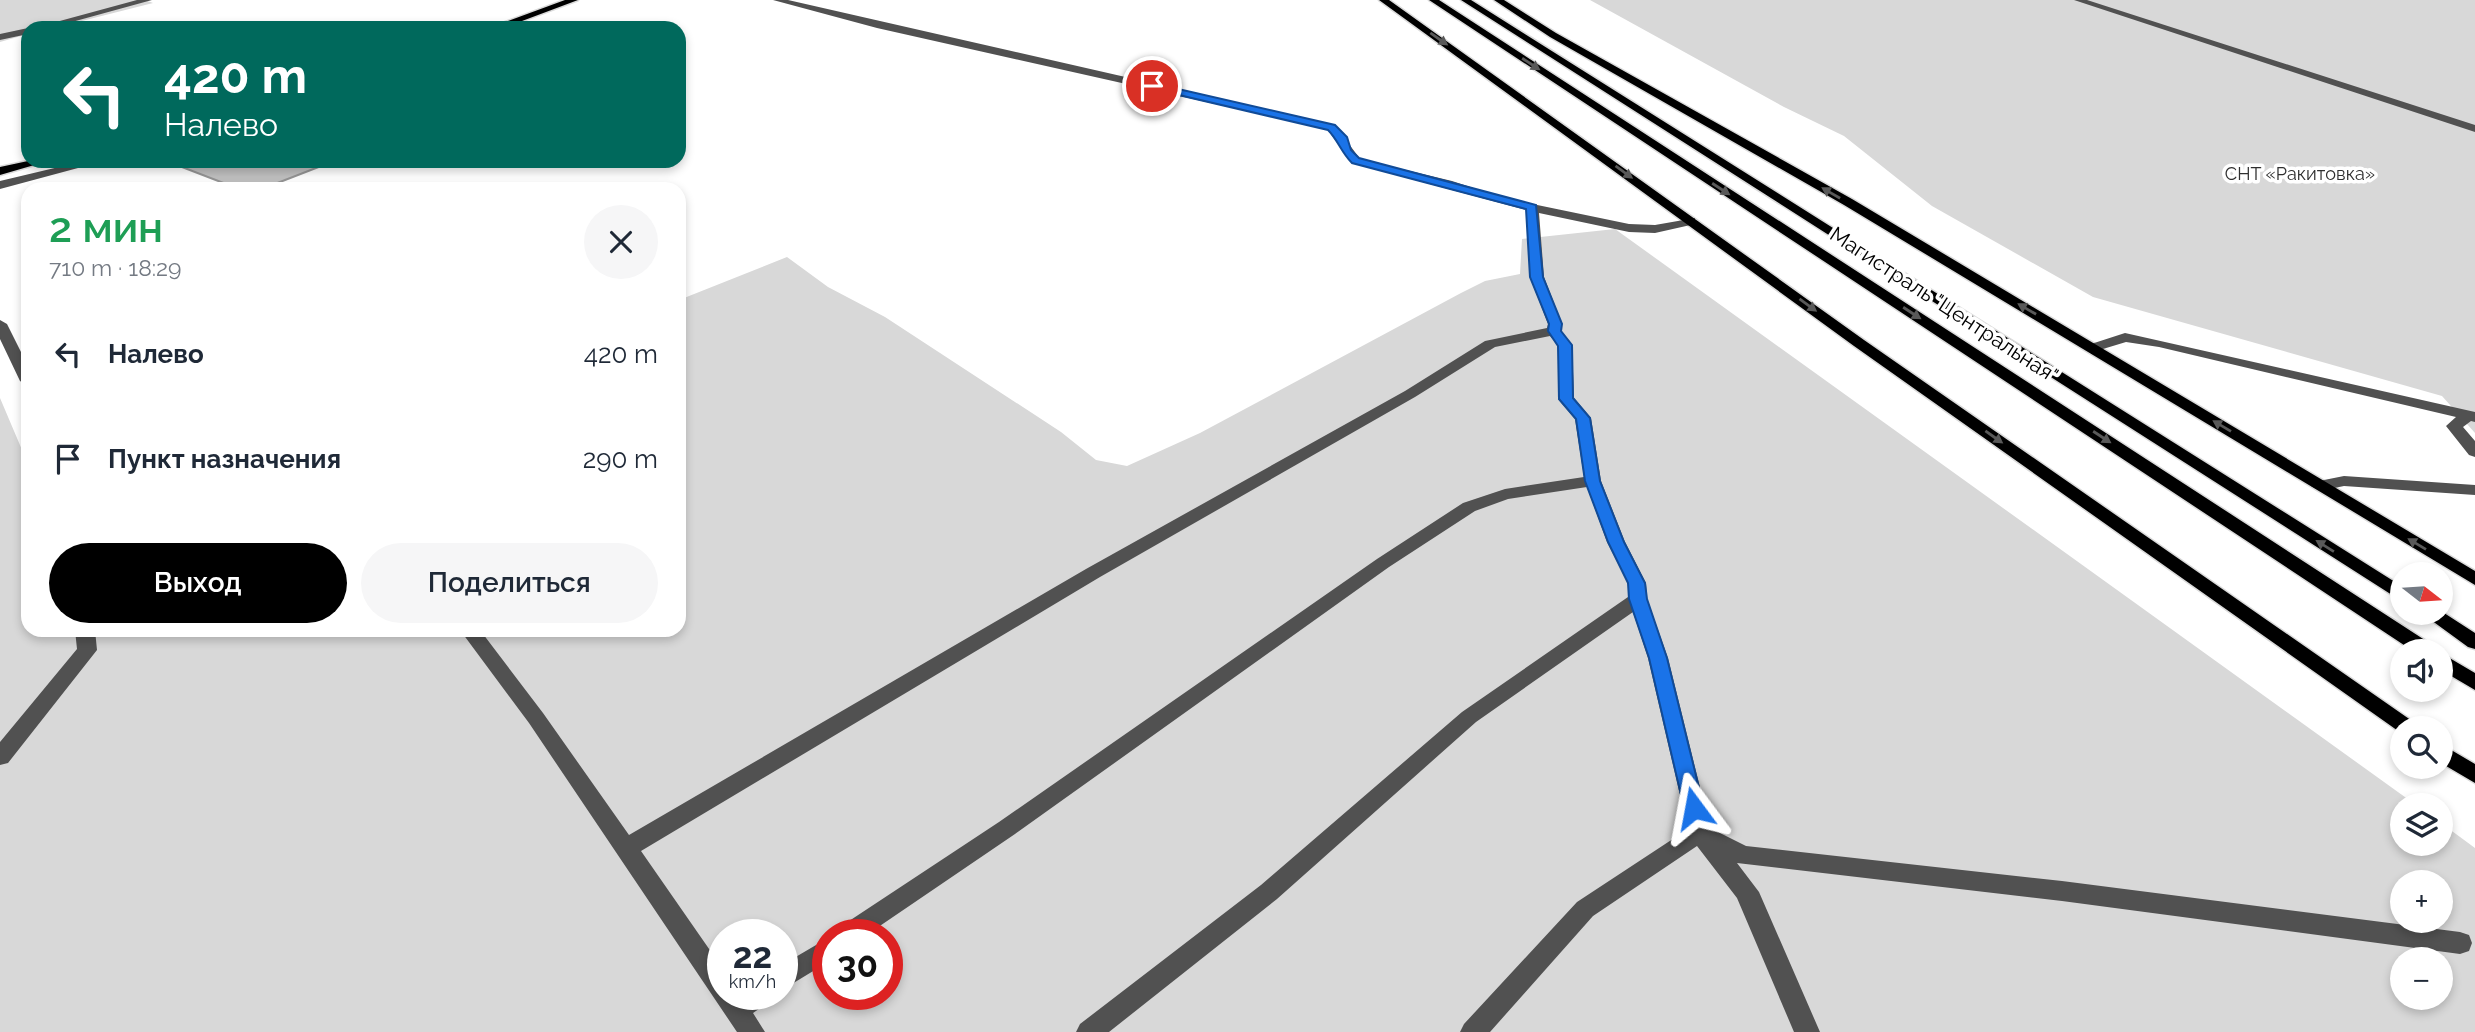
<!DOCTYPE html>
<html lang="ru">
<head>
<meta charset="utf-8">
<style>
  :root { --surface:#fff; --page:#f6f6f7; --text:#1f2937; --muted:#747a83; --accent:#000 }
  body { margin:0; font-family:Raleway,sans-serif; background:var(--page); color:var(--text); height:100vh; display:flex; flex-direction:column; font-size:26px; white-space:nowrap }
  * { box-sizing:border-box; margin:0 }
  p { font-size:23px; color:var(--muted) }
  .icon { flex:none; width:38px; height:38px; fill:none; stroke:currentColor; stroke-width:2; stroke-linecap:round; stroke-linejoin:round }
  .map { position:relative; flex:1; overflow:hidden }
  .side { position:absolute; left:21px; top:182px; width:665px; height:455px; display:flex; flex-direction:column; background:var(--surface); border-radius:21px; box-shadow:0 4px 10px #0003 }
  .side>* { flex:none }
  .hud { position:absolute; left:21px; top:21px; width:665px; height:147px; border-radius:21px; box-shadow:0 4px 10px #0003; background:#00695c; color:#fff; overflow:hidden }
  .needle { width:46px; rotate:107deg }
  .tools { position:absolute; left:2390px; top:562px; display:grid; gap:14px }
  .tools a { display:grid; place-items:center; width:63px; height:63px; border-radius:50%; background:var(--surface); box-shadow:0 4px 10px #0003; font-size:35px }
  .speed { position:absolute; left:707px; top:919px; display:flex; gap:14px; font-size:35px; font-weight:700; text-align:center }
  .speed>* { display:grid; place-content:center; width:91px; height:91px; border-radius:50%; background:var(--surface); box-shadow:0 4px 10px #0003; line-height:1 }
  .speed small { font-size:18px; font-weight:400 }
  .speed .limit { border:10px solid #d22; background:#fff; color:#111 }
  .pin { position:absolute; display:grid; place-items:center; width:60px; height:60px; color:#fff; margin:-30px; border:4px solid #fff; border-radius:50%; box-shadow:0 2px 7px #0007 }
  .me { position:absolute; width:77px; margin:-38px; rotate:347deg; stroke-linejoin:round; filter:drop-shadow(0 0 5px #0008) }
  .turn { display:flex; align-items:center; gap:24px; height:147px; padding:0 28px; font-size:32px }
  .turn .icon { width:91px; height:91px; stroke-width:2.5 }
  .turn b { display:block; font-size:49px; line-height:60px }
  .round { display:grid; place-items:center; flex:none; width:74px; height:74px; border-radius:37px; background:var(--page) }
  .headline { display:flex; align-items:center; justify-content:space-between; height:119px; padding:0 28px }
  h1 { font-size:42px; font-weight:600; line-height:52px; color:#1e9e55 }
  .primary-button { display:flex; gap:14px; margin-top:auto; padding:14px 28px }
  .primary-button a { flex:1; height:80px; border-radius:42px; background:var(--accent); color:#fff; font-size:28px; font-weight:600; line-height:80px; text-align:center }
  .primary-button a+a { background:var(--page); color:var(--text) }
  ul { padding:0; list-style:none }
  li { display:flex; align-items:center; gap:21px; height:105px; padding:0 28px }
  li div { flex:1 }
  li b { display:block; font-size:26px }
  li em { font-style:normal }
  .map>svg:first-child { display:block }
  .green { fill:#d8d8d8; fill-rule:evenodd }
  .building { fill:#c0c0c0; stroke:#959595; stroke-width:2 }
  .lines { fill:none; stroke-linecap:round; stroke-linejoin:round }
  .major-casing { stroke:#dbdbdb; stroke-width:3 }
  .minor { fill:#515151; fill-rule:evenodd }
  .major { fill:#000; fill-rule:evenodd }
  .oneway { fill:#595959 }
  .route { fill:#1a73e8; stroke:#114b97; stroke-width:2 }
  .labels { text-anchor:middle; stroke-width:7; stroke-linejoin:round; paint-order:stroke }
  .far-park-label { font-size:18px; fill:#2f2f2f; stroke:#fff }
  .street-label { font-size:21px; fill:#000; stroke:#fff }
</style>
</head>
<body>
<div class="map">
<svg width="2475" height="1032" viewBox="0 0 2475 1032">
  <rect width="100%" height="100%" fill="#fff"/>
  <path class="green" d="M 0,0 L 145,0 L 153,3 L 54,28 L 28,28 L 28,34 L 0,42 Z
    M 1590,0 L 2475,0 L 2475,433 L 2442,396 L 2093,297 L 1932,206 L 1844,136 L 1784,107 Z
    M 1615,229 L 2416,805 L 2403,805 L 2403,844 L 2441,844 L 2441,823 L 2475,848 L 2475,1032 L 0,1032 L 0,398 L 28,464 L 28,630 L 679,630 L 679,300 L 787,257 L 828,287 L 885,317 L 1061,432 L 1096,460 L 1127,466 L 1200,433 L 1461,293 L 1485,281 L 1520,274 L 1522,239 ZM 2403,882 L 2441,882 L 2441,920 L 2403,920 ZM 723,934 L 782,934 L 782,994 L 723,994 ZM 828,934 L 887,934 L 887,994 L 828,994 ZM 2403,959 L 2441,959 L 2441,998 L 2403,998 Z"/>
  <path class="building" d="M 334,161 L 262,189 L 239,189 L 169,162 Z"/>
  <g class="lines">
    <g class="major-casing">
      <path id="major" d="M 565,0 L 578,0 L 503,28 L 489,28 Z
        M 1379,0 L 1389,0 L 1864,340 L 2415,723 L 2419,728 L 2403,728 L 2403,734 L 2401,733 L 1854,346 Z
        M 1429,0 L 1439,0 L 2434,646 L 2437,651 L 2413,651 Z
        M 1461,0 L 1471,0 L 2403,587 L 2403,602 Z
        M 1494,0 L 1504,0 L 1556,33 L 1852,199 L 2475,571 L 2475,585 L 1844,205 L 1550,37 Z
        M 28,161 L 48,161 L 0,175 L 0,167 Z
        M 2441,611 L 2475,633 L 2475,649 L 2468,647 L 2420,612 Z
        M 2441,653 L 2475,673 L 2475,690 L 2441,670 Z
        M 2441,744 L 2475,764 L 2475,783 L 2441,763 Z"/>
    </g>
    <path class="minor" d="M 137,0 L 152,0 L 50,28 L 34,28 Z
      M 773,0 L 788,0 L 1335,125 L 1360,159 L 1452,181 L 1504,198 L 1629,224 L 1655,225 L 1695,218 L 1695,224 L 1655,233 L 1629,232 L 1539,213 L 1544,277 L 1562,324 L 1561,331 L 1572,345 L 1574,398 L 1591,418 L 1601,481 L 1625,542 L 1646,583 L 1647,599 L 1668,658 L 1710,828 L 1746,846 L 2062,881 L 2460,932 L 2469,935 L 2472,943 L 2469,951 L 2460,954 L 2062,901 L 1737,863 L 1759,892 L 1820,1032 L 1794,1032 L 1737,898 L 1697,846 L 1593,916 L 1490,1032 L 1460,1032 L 1464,1024 L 1577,902 L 1688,829 L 1648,658 L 1633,612 L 1476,722 L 1277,899 L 1109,1032 L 1076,1032 L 1080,1024 L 1261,885 L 1462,712 L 1628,597 L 1628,583 L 1607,542 L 1587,487 L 1508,499 L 1475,511 L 1389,567 L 1015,834 L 868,934 L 837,934 L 840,927 L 999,822 L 1377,559 L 1463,503 L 1505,489 L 1584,477 L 1575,419 L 1558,399 L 1558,345 L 1550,336 L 1495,347 L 1415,397 L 1100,577 L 641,851 L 723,969 L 723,994 L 773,994 L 769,1002 L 753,1013 L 765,1032 L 737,1032 L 529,723 L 460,630 L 480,630 L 543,713 L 629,835 L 1086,569 L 1405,391 L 1485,341 L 1547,328 L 1548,324 L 1530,277 L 1526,210 L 1352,163 L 1327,129 L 877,28 Z
      M 2074,0 L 2087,0 L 2475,125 L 2475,132 Z
      M 28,28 L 28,34 L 0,40 L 0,34 Z
      M 84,161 L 104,161 L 0,189 L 0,181 Z
      M 0,320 L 7,324 L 28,366 L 28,386 L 20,381 L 0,339 Z
      M 2125,333 L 2475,412 L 2475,422 L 2471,421 L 2463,427 L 2475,441 L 2475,457 L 2469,455 L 2446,426 L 2456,417 L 2159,347 L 2126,342 L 2093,352 L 2086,348 L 2088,345 Z
      M 2344,476 L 2475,485 L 2475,495 L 2344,486 L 2320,491 L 2311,486 L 2314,482 Z
      M 75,630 L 95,630 L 97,650 L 8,763 L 0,765 L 0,742 L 77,649 Z
      M 828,938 L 828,962 L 782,990 L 782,965 Z"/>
    <use href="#major" class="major"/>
  </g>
  <defs><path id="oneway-solid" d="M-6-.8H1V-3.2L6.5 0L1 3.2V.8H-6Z" transform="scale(1.75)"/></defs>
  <g class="oneway">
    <use href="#oneway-solid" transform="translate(1439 39) rotate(35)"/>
    <use href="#oneway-solid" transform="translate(1531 64) rotate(33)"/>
    <use href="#oneway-solid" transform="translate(1624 172) rotate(36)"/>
    <use href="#oneway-solid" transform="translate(1721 189) rotate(33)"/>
    <use href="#oneway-solid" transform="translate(1831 193) rotate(-150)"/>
    <use href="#oneway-solid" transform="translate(1808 305) rotate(36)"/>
    <use href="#oneway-solid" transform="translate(2027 309) rotate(-150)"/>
    <use href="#oneway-solid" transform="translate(1912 313) rotate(33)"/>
    <use href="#oneway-solid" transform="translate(2222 426) rotate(-149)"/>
    <use href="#oneway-solid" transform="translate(1994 437) rotate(35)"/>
    <use href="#oneway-solid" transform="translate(2102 437) rotate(33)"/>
    <use href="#oneway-solid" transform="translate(2417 544) rotate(-149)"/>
    <use href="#oneway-solid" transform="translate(2325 546) rotate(-148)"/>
  </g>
  <path class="route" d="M 1152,83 L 1335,125 L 1347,137 L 1351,150 L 1359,158 L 1536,205 L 1543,277 L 1562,324 L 1561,331 L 1572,345 L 1573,398 L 1590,418 L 1600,481 L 1624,542 L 1645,583 L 1647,599 L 1667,658 L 1704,808 L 1701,814 L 1694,816 L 1687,814 L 1684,808 L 1649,658 L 1629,599 L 1628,583 L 1608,542 L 1585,481 L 1576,419 L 1559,399 L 1558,346 L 1548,331 L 1549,324 L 1530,277 L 1526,209 L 1352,163 C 1341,152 1338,140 1328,130 L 1149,88 L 1147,86 Z"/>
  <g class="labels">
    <g class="far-park-label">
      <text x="2300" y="180">СНТ «Ракитовка»</text>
    </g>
    <g class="street-label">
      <text transform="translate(1944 305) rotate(33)" y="7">Магистраль "Центральная"</text>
    </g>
  </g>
</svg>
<div class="tools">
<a><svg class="needle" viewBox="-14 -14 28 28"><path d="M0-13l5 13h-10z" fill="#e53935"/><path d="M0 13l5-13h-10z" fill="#747a83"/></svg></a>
<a><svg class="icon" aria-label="sound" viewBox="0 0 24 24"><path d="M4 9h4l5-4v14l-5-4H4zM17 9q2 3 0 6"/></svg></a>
<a><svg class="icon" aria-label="search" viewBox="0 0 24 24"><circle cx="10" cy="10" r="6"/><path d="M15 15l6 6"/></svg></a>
<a><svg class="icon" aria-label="layers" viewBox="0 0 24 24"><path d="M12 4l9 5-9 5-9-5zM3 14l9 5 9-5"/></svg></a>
<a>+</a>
<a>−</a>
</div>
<div class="speed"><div>22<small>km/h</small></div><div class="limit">30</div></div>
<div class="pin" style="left:1152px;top:86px;background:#d93025"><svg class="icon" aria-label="arrive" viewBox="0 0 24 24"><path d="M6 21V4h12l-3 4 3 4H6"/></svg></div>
<svg class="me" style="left:1694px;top:808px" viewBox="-20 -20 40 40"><path d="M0-17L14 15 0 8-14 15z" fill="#1a73e8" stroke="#fff" stroke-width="4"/></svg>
<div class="hud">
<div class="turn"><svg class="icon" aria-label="left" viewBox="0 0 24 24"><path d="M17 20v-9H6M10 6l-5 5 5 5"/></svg><div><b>420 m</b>Налево</div></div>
</div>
<section class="side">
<div class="headline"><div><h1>2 мин</h1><p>710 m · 18:29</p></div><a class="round"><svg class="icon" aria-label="close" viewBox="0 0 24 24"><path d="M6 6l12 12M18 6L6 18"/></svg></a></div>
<ul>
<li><svg class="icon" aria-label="left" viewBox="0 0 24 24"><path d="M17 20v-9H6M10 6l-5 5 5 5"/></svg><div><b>Налево</b></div><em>420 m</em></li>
<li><svg class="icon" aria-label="arrive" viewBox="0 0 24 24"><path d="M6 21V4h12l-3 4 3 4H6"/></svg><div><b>Пункт назначения</b></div><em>290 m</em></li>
</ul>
<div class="primary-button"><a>Выход</a><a>Поделиться</a></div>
</section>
</div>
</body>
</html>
